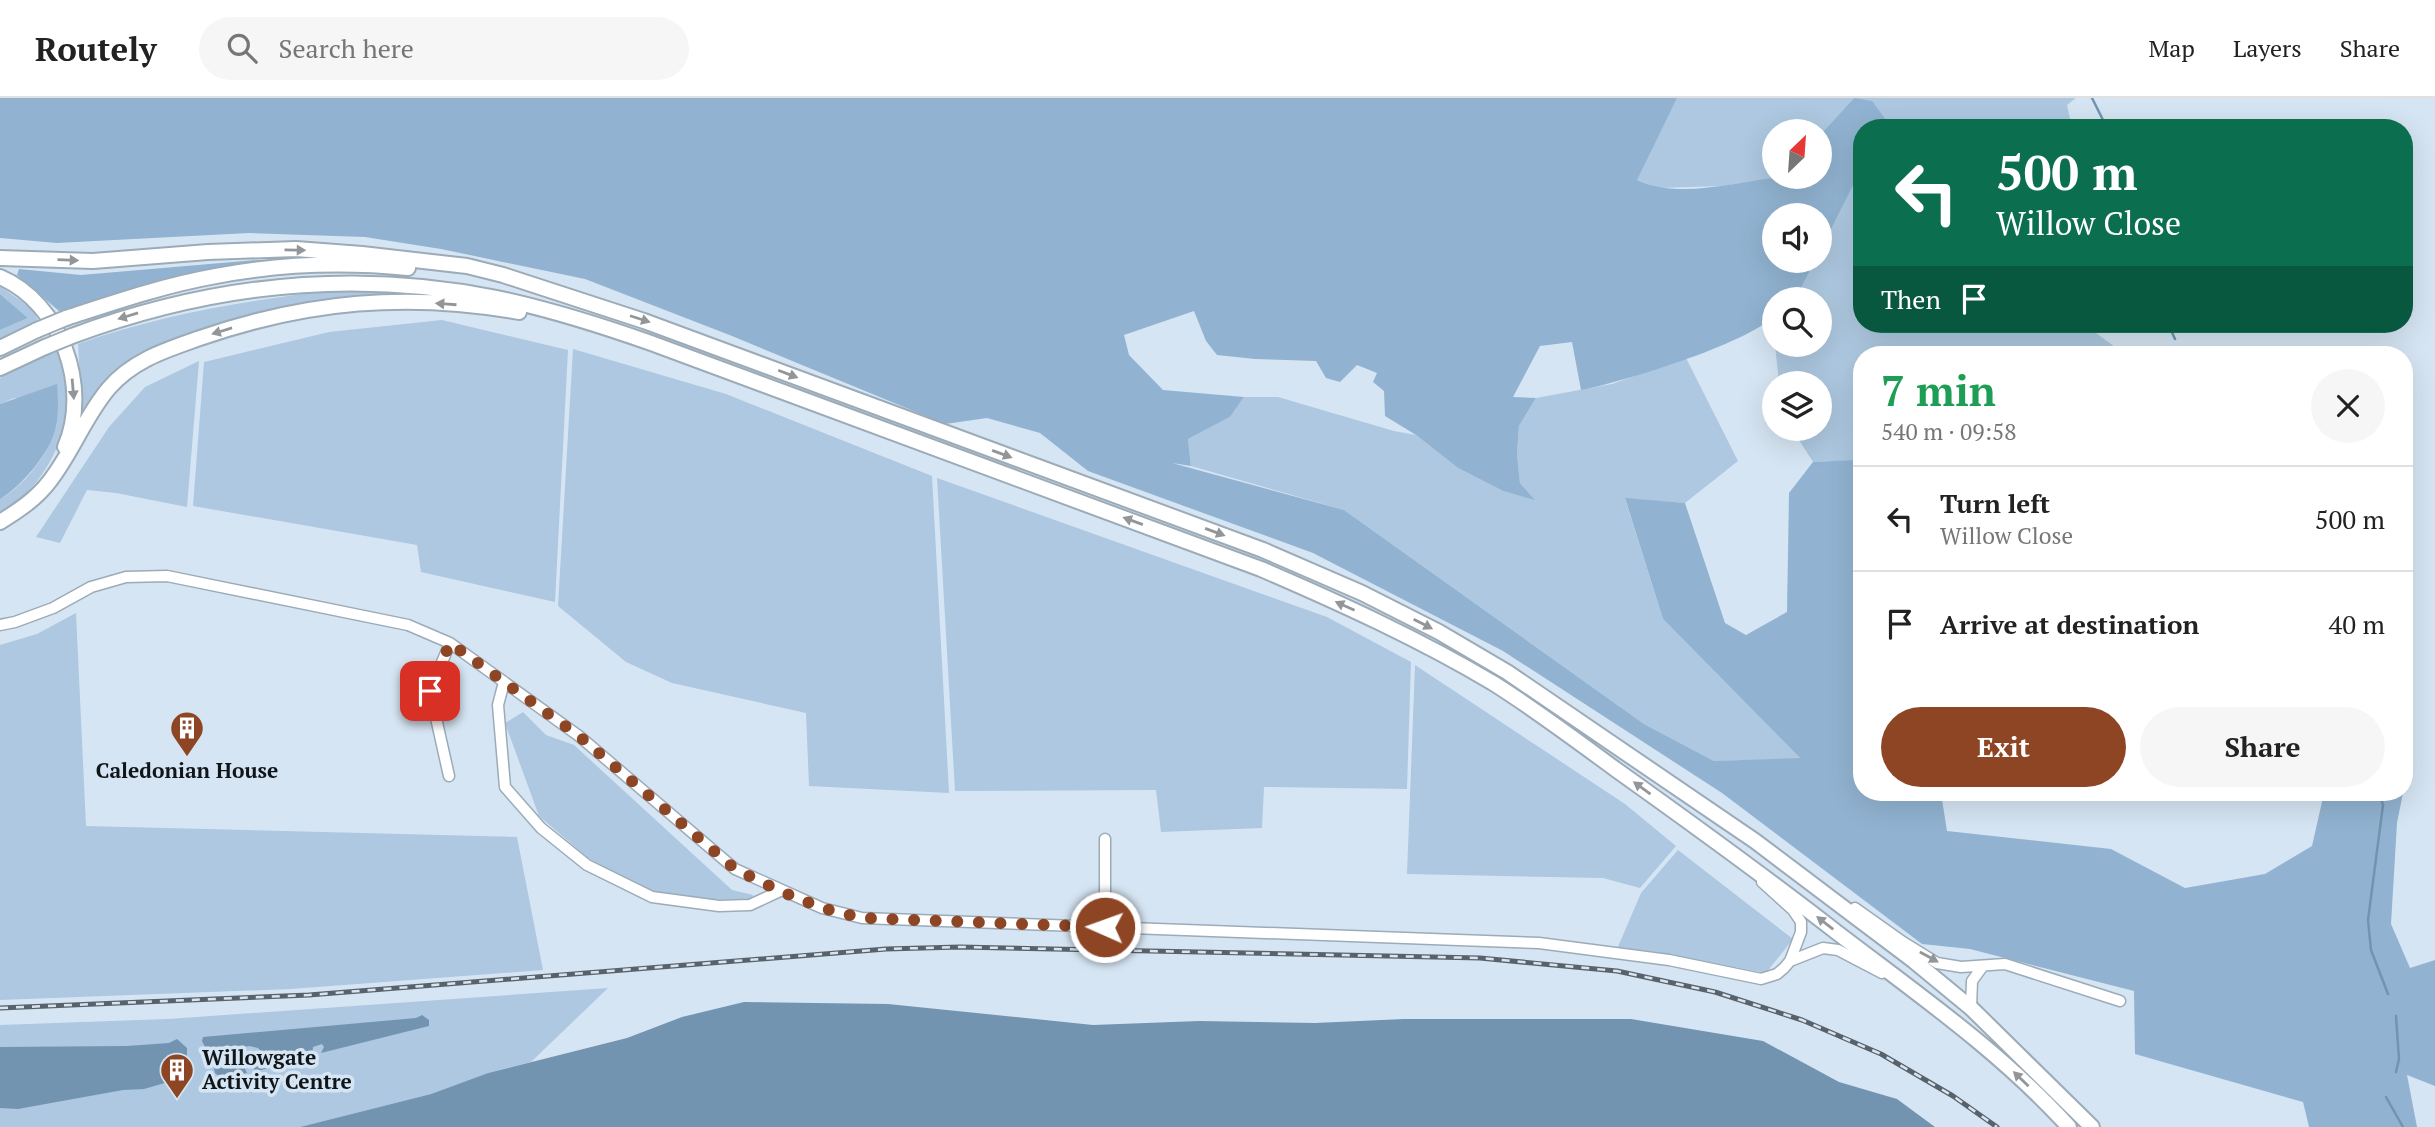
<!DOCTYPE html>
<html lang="en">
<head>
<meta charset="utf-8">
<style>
  :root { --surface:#fff; --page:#f6f6f6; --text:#222; --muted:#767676; --line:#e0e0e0; --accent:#8d4524 }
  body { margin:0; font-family:"PT Serif",serif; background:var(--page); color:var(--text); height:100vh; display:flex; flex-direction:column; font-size:26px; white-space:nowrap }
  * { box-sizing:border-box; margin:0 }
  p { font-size:23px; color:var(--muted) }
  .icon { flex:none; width:38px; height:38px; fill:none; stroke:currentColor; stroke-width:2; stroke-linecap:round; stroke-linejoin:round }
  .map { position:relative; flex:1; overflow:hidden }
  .panel { position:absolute; left:1853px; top:248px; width:560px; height:455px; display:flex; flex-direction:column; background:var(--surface); border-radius:28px; box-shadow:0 7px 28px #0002 }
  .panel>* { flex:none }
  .top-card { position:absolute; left:1853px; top:21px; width:560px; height:214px; border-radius:28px; box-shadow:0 7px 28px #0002; background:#0b6e4f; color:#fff; overflow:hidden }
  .needle { width:46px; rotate:25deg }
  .controls { position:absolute; left:1762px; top:21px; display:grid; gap:14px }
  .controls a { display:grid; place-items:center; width:70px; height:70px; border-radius:50%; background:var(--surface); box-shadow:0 7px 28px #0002; font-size:35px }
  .pin { position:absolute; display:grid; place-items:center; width:60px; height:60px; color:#fff; margin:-30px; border-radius:14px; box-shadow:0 4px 10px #0006 }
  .me { position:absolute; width:77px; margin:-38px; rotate:272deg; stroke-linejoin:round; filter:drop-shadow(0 0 5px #0008) }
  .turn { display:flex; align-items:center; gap:24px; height:147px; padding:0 28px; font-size:32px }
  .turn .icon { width:91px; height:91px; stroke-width:2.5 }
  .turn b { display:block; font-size:49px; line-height:60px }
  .then { display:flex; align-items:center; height:66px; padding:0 28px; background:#0003; gap:14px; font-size:26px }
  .round { display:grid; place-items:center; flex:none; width:74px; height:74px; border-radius:37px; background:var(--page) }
  .head { display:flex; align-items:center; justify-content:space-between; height:119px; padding:0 28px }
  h1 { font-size:42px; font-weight:600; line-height:52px; color:#1e9e55 }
  .primary-button { display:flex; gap:14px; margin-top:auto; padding:14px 28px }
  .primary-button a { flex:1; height:80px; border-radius:42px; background:var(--accent); color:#fff; font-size:28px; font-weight:600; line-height:80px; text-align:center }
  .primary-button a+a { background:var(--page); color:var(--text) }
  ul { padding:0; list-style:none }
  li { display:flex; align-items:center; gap:21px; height:105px; padding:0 28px; border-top:2px solid var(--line) }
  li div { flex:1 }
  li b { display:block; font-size:26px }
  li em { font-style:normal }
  header { display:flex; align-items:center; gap:42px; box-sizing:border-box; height:98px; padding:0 35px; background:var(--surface); border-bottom:2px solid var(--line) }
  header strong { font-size:33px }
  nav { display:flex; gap:38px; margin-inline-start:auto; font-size:24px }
  .search { width:490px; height:63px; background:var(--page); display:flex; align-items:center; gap:18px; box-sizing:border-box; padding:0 24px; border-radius:38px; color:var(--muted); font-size:26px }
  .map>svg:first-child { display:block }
  .green { fill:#adc8e0 }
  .forest { fill:#91b3d1 }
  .water { fill:#7394b0 }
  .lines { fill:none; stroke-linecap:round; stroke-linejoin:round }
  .stream { stroke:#7394b0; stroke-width:2.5 }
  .minor-casing { stroke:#9cabb8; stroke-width:13 }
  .highway-casing { stroke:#9cabb8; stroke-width:18 }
  .minor { stroke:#fff; stroke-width:10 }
  .highway { stroke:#fff; stroke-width:14 }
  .rail-casing { stroke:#59626a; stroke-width:5 }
  .rail { stroke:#d6e5f3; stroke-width:2.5; stroke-dasharray:8; stroke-linecap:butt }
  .highway-bridge-casing { stroke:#9cabb8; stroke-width:18; stroke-linecap:butt }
  .highway-bridge { stroke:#fff; stroke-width:14 }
  .oneway { fill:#939698 }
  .route { stroke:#8d4524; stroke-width:12; stroke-dasharray:0 21.6 }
  .labels { text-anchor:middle; stroke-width:7; stroke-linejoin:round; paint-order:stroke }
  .poi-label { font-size:21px; font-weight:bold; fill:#10151a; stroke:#d6e5f3 }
</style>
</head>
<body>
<header>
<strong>Routely</strong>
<div class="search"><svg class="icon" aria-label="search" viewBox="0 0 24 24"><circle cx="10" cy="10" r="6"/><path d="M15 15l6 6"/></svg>Search here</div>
<nav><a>Map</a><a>Layers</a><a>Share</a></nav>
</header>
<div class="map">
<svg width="2435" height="1029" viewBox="0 0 2435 1029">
  <rect width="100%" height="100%" fill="#d6e5f3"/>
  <path class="green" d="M 1677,0 L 2076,0 L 2067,7 L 2072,30 L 1883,30 L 1886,22 L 1854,0 L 1820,37 L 1820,33 L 1774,33 L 1774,79 L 1782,79 L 1722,88 L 1658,90 L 1637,82 L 1649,53 Z
    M 1862,70 L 1862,226 L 2084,226 L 2115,249 L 2119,257 L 1862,257 L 1862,362 L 1813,364 L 1792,331 L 1820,331 L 1820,285 L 1779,285 L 1775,247 L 1820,247 L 1820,201 L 1791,201 L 1800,192 L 1815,163 L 1820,163 L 1820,153 Z
    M 0,188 L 31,210 L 38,222 L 0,241 L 0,232 L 28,220 L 0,196 Z
    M 370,188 L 417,192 L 417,197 L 355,200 L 171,247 L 90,312 L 82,312 L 78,246 C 173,212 270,199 370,188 Z
    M 442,222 L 568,252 L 555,504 L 421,474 L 417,447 L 193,408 L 204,264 L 329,234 Z
    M 573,251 L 726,296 L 932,378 L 949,695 L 809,688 L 806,615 L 672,585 L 626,564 L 558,508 Z
    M 58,253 C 61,265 65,278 66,291 C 71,340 42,391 0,416 L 0,401 C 24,388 46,359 55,333 C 58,325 57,315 58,306 L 14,300 L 0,306 L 0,280 L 27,264 Z
    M 1686,260 L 1738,363 L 1685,405 L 1625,401 L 1663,521 L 1801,661 L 1714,663 L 1644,626 L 1344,412 L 1191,368 L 1188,341 L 1230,319 L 1244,299 L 1278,299 L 1394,333 L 1416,337 L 1458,370 L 1503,393 L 1534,401 L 1520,385 L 1517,356 L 1519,328 L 1536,300 L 1612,286 Z
    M 199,263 L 187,409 L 116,395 L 87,392 L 60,445 L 36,439 L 109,329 L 145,289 Z
    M 937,380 L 1327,519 L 1411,564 L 1407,691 L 1264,689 L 1262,730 L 1161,734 L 1156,692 L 955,693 Z
    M 76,515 L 86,728 L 517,739 L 543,872 L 291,891 L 0,902 L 0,547 L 37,536 Z
    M 1415,567 L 1625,706 L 1676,748 L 1640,790 L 1603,780 L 1407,776 Z
    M 523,614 L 546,637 L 574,647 L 732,792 L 753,797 L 751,802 L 685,801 L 647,792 L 588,760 L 539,718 L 505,625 Z
    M 1678,752 L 1793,841 L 1766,875 L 1651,853 L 1617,851 L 1641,795 Z
    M 608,890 L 531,964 L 488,975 L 431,996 L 300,1029 L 0,1029 L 0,927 L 168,921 Z"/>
  <path class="forest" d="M 0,0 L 1677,0 L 1637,82 C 1679,102 1738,83 1782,79 C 1794,78 1808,79 1820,79 L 1820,37 L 1854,0 L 1872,3 L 1886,22 L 1883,30 L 1862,30 L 1862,70 L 1820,153 L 1820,117 L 1774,117 L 1774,163 L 1815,163 L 1800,192 L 1791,201 L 1774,201 L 1774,218 C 1746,246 1623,284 1581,292 L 1572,244 L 1540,248 L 1513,299 L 1536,300 L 1519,328 L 1517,356 L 1520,385 L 1535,402 L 1503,393 L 1458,370 L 1416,337 L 1385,318 L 1384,293 L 1373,284 L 1377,275 L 1357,267 L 1340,284 L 1326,280 L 1316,263 L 1255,261 L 1217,257 L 1206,243 L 1194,213 L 1124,237 L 1129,257 L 1163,292 L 1244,299 L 1230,319 L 1188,341 L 1191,368 L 1172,365 L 1344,412 L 1644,626 L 1714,663 L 1800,660 L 1663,521 L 1625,400 L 1685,405 L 1725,525 L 1746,537 L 1787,514 L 1789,395 L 1813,364 L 1854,362 L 1862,378 L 1862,695 L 1941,695 L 1947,733 L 2111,751 L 2185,790 L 2265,776 L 2312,748 L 2324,695 L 2403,695 L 2397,725 L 2391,826 L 2410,870 L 2435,862 L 2435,988 L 2407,977 L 2417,1029 L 2309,1029 L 2303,1004 L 2135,956 L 2134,893 L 1970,851 L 1922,846 L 1722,695 L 1503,553 L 1313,455 L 1088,373 L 1040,335 L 987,320 L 945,326 L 732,238 L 585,181 L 441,151 L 365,139 L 249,135 L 57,145 L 0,140 Z
    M 332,161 L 185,177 L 59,213 L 17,177 L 19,171 L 81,177 L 257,162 Z
    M 0,196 L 28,220 L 0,232 Z
    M 57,286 C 58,300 59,315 56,329 C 51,354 21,389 0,401 L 0,306 Z"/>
  <path class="water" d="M 744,904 L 888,906 L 1093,927 L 1199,923 L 1315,925 L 1404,921 L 1631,921 L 1763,943 L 1839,984 L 1897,1001 L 1935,1029 L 300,1029 L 431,996 L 488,975 L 627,940 L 682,919 Z
    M 422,917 L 429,922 L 429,928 L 321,955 L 324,949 L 322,946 L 313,949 L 312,958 L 254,974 L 255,963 L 262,954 L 258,950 L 249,948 L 231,952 L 229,958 L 237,965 L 242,964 L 247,975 L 220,979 L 215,975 L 212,963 L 202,943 L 203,939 L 416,920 Z
    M 177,941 L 187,950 L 187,974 L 182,980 L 144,991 L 123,992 L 18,1011 L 0,1010 L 0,949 L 127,948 L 169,945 Z"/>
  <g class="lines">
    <path class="stream" d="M 2092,0 L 2107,30
      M 2168,226 L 2175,241
      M 2379,695 L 2383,707 L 2368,822 L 2371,852 L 2388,896
      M 2396,974 L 2399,961 L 2396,918
      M 2386,999 L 2403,1029"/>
    <g class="minor-casing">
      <path id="minor" d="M 0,527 L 15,524 L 53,510 L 91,489 L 126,479 L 167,478 L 408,527 L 450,545 L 579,638 L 735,771 L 822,810 L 862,820 L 1539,845 L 1669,862 L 1761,881 L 1777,876 L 1784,870 L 1790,863 L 1801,834 L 1801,824 L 1793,812 L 1762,784
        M 504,584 L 498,607 L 505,689 L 541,730 L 587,767 L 652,799 L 719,808 L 750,807 L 780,793
        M 449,678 L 430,593 L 450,545
        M 1855,810 L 1903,844 L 1937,865 L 1961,869 L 2005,866 L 2120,903
        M 1105,829 L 1105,741
        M 1790,863 L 1823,850 L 1838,852 L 1882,875
        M 1971,910 L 1972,883 L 1983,868"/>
    </g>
    <g class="highway-casing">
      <path id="highway" d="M 0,160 L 93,163 L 208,154 L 296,151 L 362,156 L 467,168 L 503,177 L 644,223 L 1263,452 L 1362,495 L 1439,534 L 1507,574 L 1755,743 L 1914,863 L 1971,910 L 2092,1029
        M 0,179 C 61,205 91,289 65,349
        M 66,220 C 115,204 165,187 216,178 C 278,166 345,164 408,170
        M 72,238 C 209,187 353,171 497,200 C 549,211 600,227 651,245 L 1261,471 C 1340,505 1419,541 1493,585 C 1536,612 1577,643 1618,673 C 1691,725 1764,778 1835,833 C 1916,895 2000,953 2069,1029
        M 0,250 L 37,232
        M 0,270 L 45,249
        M 0,424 C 18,413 36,401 49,384 C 72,355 85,318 109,290 C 133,262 166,252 200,240 C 307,203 408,194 519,214"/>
    </g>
    <use href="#minor" class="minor"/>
    <use href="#highway" class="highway"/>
    <g class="rail-casing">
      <path id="rail" d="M 0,910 L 309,897 L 886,851 L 960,849 L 1480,860 L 1617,873 L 1715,894 L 1802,922 L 1881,956 L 1953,998 L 1997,1029"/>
    </g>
    <use href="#rail" class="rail"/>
    <g class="highway-bridge-casing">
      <path id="highway-bridge" d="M 37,232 L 66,220
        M 45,249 L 72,238"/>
    </g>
    <use href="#highway-bridge" class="highway-bridge"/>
  </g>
  <defs><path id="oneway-solid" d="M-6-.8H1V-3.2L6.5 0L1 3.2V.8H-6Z" transform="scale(1.75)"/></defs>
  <g class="oneway">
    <use href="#oneway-solid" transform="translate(295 152) rotate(1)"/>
    <use href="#oneway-solid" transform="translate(68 162) rotate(2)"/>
    <use href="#oneway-solid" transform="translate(446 206) rotate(-176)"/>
    <use href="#oneway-solid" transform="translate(128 218) rotate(163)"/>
    <use href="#oneway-solid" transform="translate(640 221) rotate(18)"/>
    <use href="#oneway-solid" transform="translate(222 233) rotate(163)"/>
    <use href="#oneway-solid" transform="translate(788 276) rotate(21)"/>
    <use href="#oneway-solid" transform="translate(73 291) rotate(85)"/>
    <use href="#oneway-solid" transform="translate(1002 356) rotate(20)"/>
    <use href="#oneway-solid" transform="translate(1133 423) rotate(-160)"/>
    <use href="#oneway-solid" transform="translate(1215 434) rotate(20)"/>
    <use href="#oneway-solid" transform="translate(1345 508) rotate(-156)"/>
    <use href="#oneway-solid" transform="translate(1423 526) rotate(27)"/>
    <use href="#oneway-solid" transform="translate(1642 690) rotate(-144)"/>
    <use href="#oneway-solid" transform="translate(1825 825) rotate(-142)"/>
    <use href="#oneway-solid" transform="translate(1929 859) rotate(29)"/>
    <use href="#oneway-solid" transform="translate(2021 981) rotate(-136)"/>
  </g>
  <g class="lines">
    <path class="route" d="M 430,593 L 450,545 L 579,638 L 735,771 L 780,793 L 822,810 L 862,820 L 1105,829"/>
  </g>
  <defs>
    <g id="building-pin" transform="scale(1.75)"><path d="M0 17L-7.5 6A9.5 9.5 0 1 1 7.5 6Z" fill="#8d4524" stroke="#d6e5f3"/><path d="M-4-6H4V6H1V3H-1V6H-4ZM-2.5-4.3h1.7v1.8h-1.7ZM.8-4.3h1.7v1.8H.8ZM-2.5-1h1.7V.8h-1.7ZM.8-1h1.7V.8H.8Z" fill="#fff"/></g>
  </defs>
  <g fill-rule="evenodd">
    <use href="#building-pin" x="187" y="630"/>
    <use href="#building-pin" x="177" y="972"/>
  </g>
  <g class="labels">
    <g class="poi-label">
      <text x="187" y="680">Caledonian House</text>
      <text x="202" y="967" text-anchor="start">Willowgate<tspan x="202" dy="24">Activity Centre</tspan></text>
    </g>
  </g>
</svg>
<div class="controls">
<a><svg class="needle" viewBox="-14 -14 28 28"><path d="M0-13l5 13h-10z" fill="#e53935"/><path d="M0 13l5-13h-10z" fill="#767676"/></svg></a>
<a><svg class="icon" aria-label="sound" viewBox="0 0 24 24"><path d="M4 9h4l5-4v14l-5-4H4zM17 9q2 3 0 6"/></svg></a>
<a><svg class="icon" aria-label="search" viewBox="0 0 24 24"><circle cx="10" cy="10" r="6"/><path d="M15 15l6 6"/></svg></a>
<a><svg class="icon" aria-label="layers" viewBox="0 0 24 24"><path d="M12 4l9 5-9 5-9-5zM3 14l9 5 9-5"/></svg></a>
</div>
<div class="pin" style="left:430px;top:593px;background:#d93025"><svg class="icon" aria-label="arrive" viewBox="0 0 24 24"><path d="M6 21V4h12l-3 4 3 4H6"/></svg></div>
<svg class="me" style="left:1105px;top:829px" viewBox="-20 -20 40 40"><circle r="17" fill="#8d4524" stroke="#fff" stroke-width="3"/><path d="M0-11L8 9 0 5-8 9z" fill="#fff"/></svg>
<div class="top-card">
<div class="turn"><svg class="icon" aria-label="left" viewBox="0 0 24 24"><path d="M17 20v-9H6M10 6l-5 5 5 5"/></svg><div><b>500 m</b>Willow Close</div></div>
<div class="then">Then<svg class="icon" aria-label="arrive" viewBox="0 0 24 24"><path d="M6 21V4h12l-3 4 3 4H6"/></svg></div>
</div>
<section class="panel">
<div class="head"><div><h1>7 min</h1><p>540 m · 09:58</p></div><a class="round"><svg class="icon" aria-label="close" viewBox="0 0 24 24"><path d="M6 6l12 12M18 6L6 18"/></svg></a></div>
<ul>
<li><svg class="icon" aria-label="left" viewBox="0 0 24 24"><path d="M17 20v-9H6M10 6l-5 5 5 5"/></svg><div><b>Turn left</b><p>Willow Close</p></div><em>500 m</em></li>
<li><svg class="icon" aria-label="arrive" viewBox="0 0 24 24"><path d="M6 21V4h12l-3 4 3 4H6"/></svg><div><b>Arrive at destination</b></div><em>40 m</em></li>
</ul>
<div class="primary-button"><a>Exit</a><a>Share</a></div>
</section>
</div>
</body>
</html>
